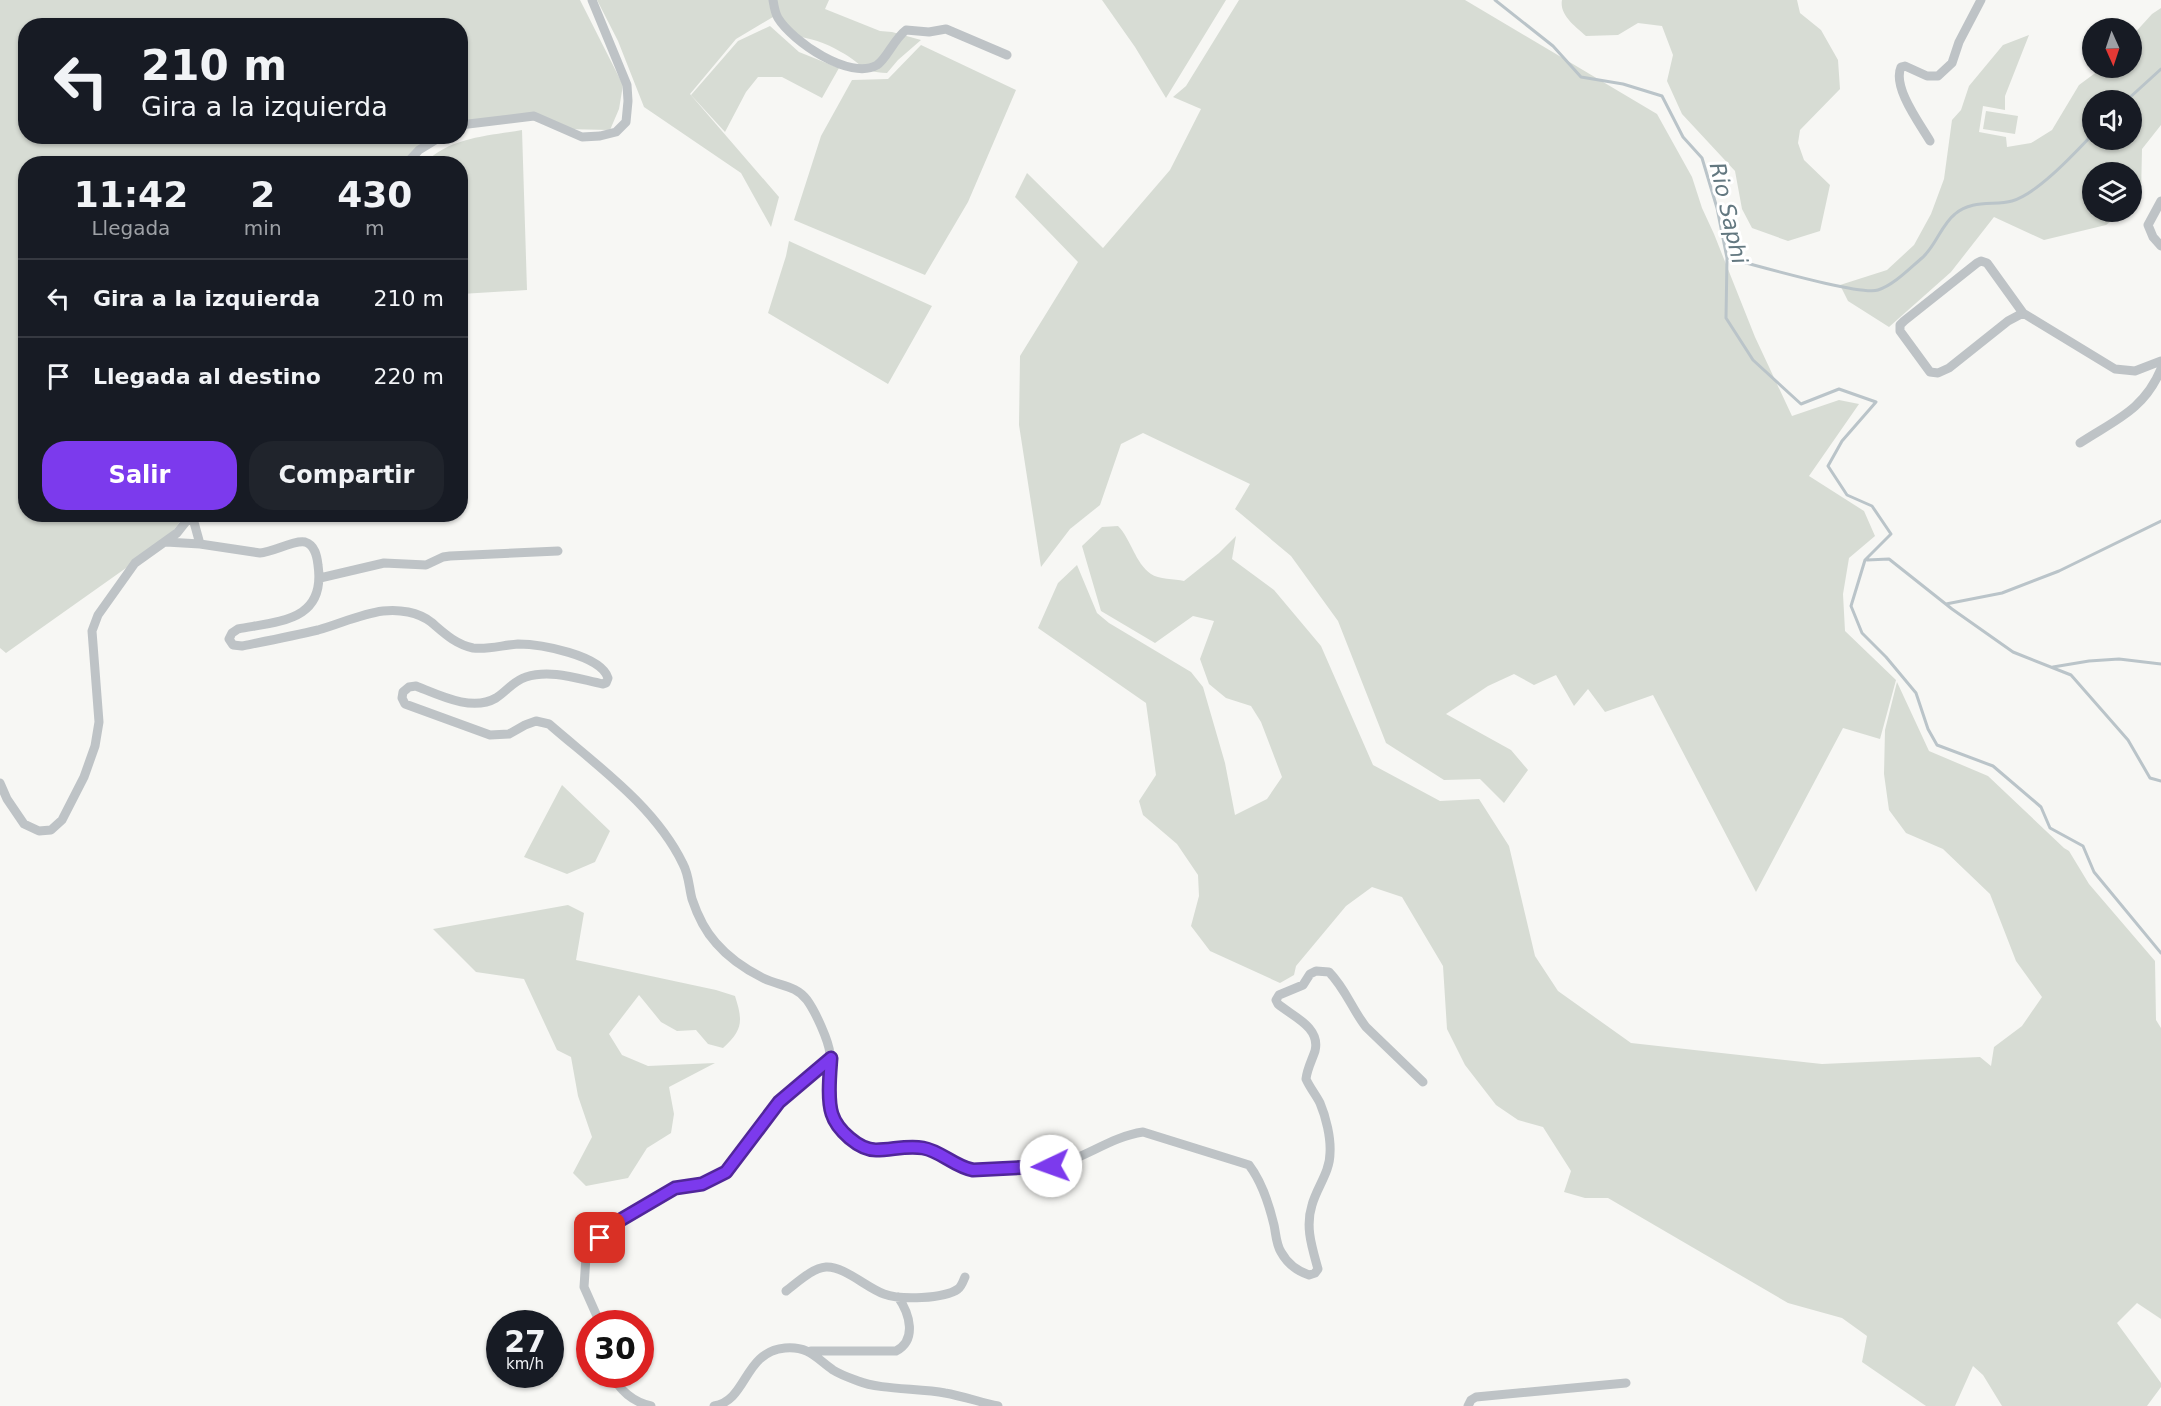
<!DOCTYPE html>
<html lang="es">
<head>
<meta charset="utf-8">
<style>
  :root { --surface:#171b24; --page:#20242c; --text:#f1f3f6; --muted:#9ea1a6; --line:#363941; --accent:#7c3aed }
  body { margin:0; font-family:"DejaVu Sans",sans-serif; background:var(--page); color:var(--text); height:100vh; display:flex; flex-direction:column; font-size:22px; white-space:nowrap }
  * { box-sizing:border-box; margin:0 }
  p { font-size:20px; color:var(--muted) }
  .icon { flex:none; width:33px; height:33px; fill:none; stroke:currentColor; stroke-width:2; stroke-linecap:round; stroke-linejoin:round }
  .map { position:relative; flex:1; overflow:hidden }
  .side { position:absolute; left:18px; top:156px; width:450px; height:366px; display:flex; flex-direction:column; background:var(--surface); border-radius:24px; box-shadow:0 2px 4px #0004 }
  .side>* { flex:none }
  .banner { position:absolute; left:18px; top:18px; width:450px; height:126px; border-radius:24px; box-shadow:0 2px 4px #0004; background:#171b24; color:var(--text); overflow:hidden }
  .needle { width:39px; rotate:177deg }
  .fabs { position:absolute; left:2082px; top:18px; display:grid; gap:12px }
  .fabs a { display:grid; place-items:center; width:60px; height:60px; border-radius:50%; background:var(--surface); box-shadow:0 2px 4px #0004; font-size:30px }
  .speed { position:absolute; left:486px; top:1310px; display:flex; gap:12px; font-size:30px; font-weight:700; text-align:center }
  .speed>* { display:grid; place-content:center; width:78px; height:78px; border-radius:50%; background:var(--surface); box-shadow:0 2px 4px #0004; line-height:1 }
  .speed small { font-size:15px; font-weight:400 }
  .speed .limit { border:9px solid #d22; background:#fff; color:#111 }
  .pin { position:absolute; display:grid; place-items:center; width:51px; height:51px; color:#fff; margin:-26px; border-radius:12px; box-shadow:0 3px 9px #0006 }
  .me { position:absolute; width:66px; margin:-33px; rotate:267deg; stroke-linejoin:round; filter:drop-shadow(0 0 4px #0008) }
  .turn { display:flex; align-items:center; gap:21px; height:126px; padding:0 24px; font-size:27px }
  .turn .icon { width:78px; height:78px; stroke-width:2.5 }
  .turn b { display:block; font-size:42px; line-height:51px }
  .eta { display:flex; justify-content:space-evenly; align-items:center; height:102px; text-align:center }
  .eta b { font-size:36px; font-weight:600; line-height:42px }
  .action { display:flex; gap:12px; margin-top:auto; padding:12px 24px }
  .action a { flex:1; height:69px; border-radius:24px; background:var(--accent); color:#fff; font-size:24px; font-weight:600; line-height:69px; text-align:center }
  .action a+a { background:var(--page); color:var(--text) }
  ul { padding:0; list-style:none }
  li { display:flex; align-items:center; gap:18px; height:78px; padding:0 24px; border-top:2px solid var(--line) }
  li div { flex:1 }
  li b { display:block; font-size:22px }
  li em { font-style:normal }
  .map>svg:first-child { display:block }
  .green { fill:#d7dcd4; fill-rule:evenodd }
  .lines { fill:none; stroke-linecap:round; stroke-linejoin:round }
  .stream { stroke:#bac4c9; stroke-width:3 }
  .minor { stroke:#bec3c6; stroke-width:9 }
  .route-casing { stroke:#51269a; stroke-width:15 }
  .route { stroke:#7c3aed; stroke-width:10 }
  .labels { text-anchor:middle; stroke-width:6; stroke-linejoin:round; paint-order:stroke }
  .water-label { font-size:22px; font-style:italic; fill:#637880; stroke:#fff }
</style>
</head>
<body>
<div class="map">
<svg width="2161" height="1406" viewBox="0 0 2161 1406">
  <rect width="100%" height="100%" fill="#f7f7f4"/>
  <path class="green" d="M 0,0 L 580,0 L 623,85 L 619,109 L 610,130 L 563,129 L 518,116 L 461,124 L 460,26 L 26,26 L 26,136 L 440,137 L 405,163 L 26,164 L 26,514 L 185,515 L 167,539 L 6,653 L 0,648 Z
    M 597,0 L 829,0 L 825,9 L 880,31 L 892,32 L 921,40 L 898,60 L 887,73 C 860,72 862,63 841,52 C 826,43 809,37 792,36 L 773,17 L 736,39 L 690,94 L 779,197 L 771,227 L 741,173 L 644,107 L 618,41 Z
    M 1102,0 L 1226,0 L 1166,98 L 1135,47 Z
    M 1239,0 L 1465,0 L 1657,114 L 1692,177 L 1702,208 L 1714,234 L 1755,337 L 1792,416 L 1839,400 L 1859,404 L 1809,476 L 1864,511 L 1875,536 L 1849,558 L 1843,594 L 1845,631 L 1896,680 L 1880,739 L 1843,728 L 1756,892 L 1653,695 L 1605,712 L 1588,689 L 1574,706 L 1556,675 L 1534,685 L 1514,674 L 1488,686 L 1446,714 L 1511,750 L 1528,770 L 1504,803 L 1480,779 L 1444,780 L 1386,743 L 1338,621 L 1291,556 L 1235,509 L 1250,484 L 1143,433 L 1121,444 L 1100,505 L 1070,529 L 1041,567 L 1019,425 L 1020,356 L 1078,262 L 1015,197 L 1027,173 L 1103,248 L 1170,170 L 1201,109 L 1173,97 L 1186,86 Z
    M 1562,0 L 1797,0 L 1800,13 L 1821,30 L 1838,60 L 1840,89 L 1800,130 L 1798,143 L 1804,160 L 1830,185 L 1820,231 L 1788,241 L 1752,228 L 1742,209 L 1735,171 L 1682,114 L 1667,81 L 1673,55 L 1662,26 L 1638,23 L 1618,35 L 1586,36 C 1576,27 1559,15 1562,0 Z
    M 2161,8 L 2161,125 L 2142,149 L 2141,196 L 2132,204 L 2132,172 L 2092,172 L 2092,212 L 2123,212 L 2106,225 L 2044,240 L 1994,217 L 1951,272 L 1889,327 L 1848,301 L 1840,285 L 1887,270 L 1914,245 L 1931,214 L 1944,179 L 1952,120 L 1961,110 L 1969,86 L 2003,45 L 2029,35 L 2005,96 L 2005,110 L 1983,106 L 1979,132 L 2006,137 L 2007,147 L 2031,143 L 2052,130 L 2079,85 L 2102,68 L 2132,68 L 2132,36 L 2152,14 ZM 2092,100 L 2132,100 L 2132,140 L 2092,140 Z
    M 770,26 L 799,52 L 839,68 L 822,98 L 782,77 L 758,77 L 746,92 L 725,132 L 691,95 L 738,41 Z
    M 921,45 L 1016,90 L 968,202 L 925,275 L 794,220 L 821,136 L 852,80 L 888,79 Z
    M 1986,111 L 2018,116 L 2015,134 L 1983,129 Z
    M 522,130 L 527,290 L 461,294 L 460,164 L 425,163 C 450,137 487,136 522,130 Z
    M 789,241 L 932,306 L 888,384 L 768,313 L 786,256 Z
    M 1118,526 C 1131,539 1135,563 1151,574 C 1158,579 1175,579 1184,581 L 1219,553 L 1236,536 L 1232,559 L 1274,590 L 1321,646 L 1373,765 L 1440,801 L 1479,799 L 1509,846 L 1535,956 L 1558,991 L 1631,1043 L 1822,1064 L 1980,1057 L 1991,1066 L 1994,1047 L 2022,1026 L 2042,997 L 2016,961 L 1990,894 L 1943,849 L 1906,833 L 1889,810 L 1884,774 L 1885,730 L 1897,682 L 1929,751 L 1988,776 L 2064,848 L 2069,851 L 2089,884 L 2155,961 L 2156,1020 L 2161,1028 L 2161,1319 L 2137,1303 L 2117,1323 L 2161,1383 L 2161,1387 L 2147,1406 L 2002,1406 L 1983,1375 L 1973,1366 L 1955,1406 L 1926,1406 L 1862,1362 L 1867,1336 L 1842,1318 L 1788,1303 L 1608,1198 L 1585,1198 L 1564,1192 L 1571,1171 L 1543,1127 L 1518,1120 L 1496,1105 L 1465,1065 L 1447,1029 L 1443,966 L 1402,897 L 1372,887 L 1346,906 L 1296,966 L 1294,975 L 1280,983 L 1210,951 L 1191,926 L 1199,896 L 1198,875 L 1177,844 L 1143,815 L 1139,801 L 1156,775 L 1146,703 L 1038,628 L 1058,583 L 1077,565 L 1097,613 L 1109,623 L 1191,672 L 1203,687 L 1225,763 L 1235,815 L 1267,799 L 1282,777 L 1261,722 L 1251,706 L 1226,698 L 1209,684 L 1200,659 L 1214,621 L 1193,616 L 1155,643 L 1101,611 L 1082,546 L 1102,527 Z
    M 562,785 L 610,831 L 595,862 L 567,874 L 524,857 Z
    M 568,905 L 584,913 L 576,960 L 716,990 L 735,996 C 743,1021 743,1030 723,1048 L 708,1044 L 696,1030 L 677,1031 L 661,1022 L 639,995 L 609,1034 L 622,1055 L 648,1066 L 715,1063 L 669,1087 L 674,1114 L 671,1133 L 647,1148 L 628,1178 L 586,1186 L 573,1173 L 592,1137 L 578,1096 L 571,1057 L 557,1050 L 524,979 L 476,972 L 433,929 Z"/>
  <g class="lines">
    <path class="stream" d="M 1495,0 L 1553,46 L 1581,77 L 1623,84 L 1662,96 L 1683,137 L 1702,158 L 1717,208 L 1727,258 L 1726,318 L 1753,360 L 1801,404 L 1839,389 L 1876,402 L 1842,441 L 1828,466 L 1847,495 L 1872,506 L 1891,534 L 1865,560 L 1851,606 L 1862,633 L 1886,657 L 1916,693 L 1928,729 L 1937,745 L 1993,766 L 2041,807 L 2050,828 L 2083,846 L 2094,872 L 2161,953
      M 2127,100 L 2161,69
      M 1727,258 C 1752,264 1860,296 1878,290 C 1894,285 1910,268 1922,258 C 1936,246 1941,225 1955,214 C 1972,199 1995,206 2012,201 C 2037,194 2074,154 2092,135
      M 1867,560 L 1889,559 L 1952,609 L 2013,652 L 2071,675 L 2128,740 L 2150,778 L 2161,781
      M 1946,604 L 2002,593 L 2059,571 L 2161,521
      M 2053,667 L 2089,661 L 2119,659 L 2161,664"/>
    <path class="minor" d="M 773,0 C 774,6 775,13 778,18 C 792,41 850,81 877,65 C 886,60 894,39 906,30 L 929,32 L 946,29 L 1007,55
      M 460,125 L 534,116 L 582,137 L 600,136 L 616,132 L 626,122 L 628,101 L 627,85 L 592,0
      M 1930,141 C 1920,124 1892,87 1901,67 L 1905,66 L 1927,76 L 1938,76 L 1952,63 L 1959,42 L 1981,0
      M 406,164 L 419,150 L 442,136
      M 2161,201 L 2148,225 L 2153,237 L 2161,246
      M 2023,313 L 1987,263 L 1981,261 L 1977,263 L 1904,321 L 1900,325 L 1900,331 L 1930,372 L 1938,373 L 1949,368 L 2008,321 L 2023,313 L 2115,369 L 2135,371 L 2161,361
      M 2080,443 C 2115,420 2144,410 2161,369
      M 192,515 L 200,544 L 260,553 C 273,552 294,540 305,542 C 315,545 317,556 318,565 C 326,621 280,621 238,629 L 232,633 L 229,639 L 233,645 L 242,646 C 267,641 293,636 318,630 C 340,624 360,614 383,611 C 399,609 418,612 431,622 C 444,633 455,644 473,648 C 488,650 503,645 518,644 C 540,644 601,655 608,678 L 606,683 L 603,684 C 578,679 551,669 526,677 C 513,681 507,691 496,698 C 472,712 439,695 416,686 L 409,687 L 403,692 L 402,698 L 405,704 L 490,735 L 509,734 L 525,725 L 536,721 L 549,724 C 596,765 655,806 683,864 C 689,875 689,888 692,899 C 697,914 706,932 716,943 C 728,957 747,970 763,978 C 779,986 796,985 807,1000 C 815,1011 829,1041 830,1054 C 833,1091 821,1114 853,1142 C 871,1158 898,1145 920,1147 C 939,1149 954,1166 973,1170 C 1003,1169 1037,1172 1066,1162 C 1092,1153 1115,1136 1143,1132 L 1249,1165 C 1262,1182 1269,1204 1274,1225 C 1276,1234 1276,1244 1281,1252 C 1287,1263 1297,1271 1309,1275 L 1315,1273 L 1318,1269 C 1312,1247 1305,1227 1312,1205 C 1317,1187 1330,1172 1330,1153 C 1331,1138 1326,1117 1320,1103 C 1316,1095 1310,1088 1306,1079 C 1307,1069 1312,1060 1315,1051 C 1321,1027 1292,1016 1278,1004 L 1276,1000 L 1279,995 L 1303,985 L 1310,974 L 1316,971 L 1329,972 C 1345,988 1352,1009 1366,1027 L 1423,1082
      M 166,542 L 200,544
      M 320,578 L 384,563 L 426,565 L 443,557 L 450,556 L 558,551
      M 0,783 L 7,799 L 24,824 L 39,831 L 51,830 L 62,820 L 84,777 L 95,746 L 99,722 L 92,631 L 98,615 L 135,563 L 177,533 L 192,514
      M 786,1291 C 797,1283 812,1268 826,1267 C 844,1266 867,1288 884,1294 C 900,1300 944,1299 958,1289 C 962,1286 963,1281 965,1277
      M 600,1323 L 584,1287 L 586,1257 L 600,1238 L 617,1222 L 675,1188 L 701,1184 L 726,1172 L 779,1102 L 830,1058
      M 811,1351 L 896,1351 C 917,1340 910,1314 898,1297
      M 612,1374 C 619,1390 633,1402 651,1406
      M 714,1406 C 748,1400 743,1352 785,1348 C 809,1346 816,1358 833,1370 C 841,1375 850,1378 858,1381 C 880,1390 920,1388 945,1393 C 962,1396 980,1402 998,1406
      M 1468,1406 L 1471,1400 L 1476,1397 L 1626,1383"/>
  </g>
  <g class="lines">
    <g class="route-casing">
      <path id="route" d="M 600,1238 L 617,1222 L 675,1188 L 702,1184 L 726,1172 L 779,1102 L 831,1058 C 830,1073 827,1099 832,1114 C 837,1130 859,1150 876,1150 C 892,1150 907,1145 923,1148 C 941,1151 955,1167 973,1170 L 1051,1166"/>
    </g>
    <use href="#route" class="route"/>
  </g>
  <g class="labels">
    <g class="water-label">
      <text transform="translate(1729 213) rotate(77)" y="8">Rio Saphi</text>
    </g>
  </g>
</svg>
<div class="fabs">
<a><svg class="needle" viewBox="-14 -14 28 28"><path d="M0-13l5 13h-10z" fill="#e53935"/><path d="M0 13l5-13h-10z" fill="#9ea1a6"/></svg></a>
<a><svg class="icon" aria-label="sound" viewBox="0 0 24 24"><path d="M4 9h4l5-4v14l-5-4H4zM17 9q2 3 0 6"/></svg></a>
<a><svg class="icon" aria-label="layers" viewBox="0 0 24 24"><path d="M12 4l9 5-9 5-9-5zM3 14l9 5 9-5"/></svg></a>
</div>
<div class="speed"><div>27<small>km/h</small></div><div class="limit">30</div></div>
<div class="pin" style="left:600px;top:1238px;background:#d93025"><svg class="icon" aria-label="arrive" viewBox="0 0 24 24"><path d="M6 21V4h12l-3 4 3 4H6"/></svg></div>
<svg class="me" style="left:1051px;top:1166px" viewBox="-20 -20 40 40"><circle r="19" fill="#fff"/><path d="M0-13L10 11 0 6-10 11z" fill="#7c3aed"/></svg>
<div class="banner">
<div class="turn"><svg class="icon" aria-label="left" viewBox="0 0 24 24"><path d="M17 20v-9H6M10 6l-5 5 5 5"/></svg><div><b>210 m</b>Gira a la izquierda</div></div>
</div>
<section class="side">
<div class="eta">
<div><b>11:42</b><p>Llegada</p></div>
<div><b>2</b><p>min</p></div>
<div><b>430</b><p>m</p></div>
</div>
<ul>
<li><svg class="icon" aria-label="left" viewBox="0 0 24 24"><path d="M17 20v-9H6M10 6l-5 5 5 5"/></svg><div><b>Gira a la izquierda</b></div><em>210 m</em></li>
<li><svg class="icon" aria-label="arrive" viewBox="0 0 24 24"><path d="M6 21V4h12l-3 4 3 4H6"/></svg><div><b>Llegada al destino</b></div><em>220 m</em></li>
</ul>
<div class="action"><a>Salir</a><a>Compartir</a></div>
</section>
</div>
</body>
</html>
